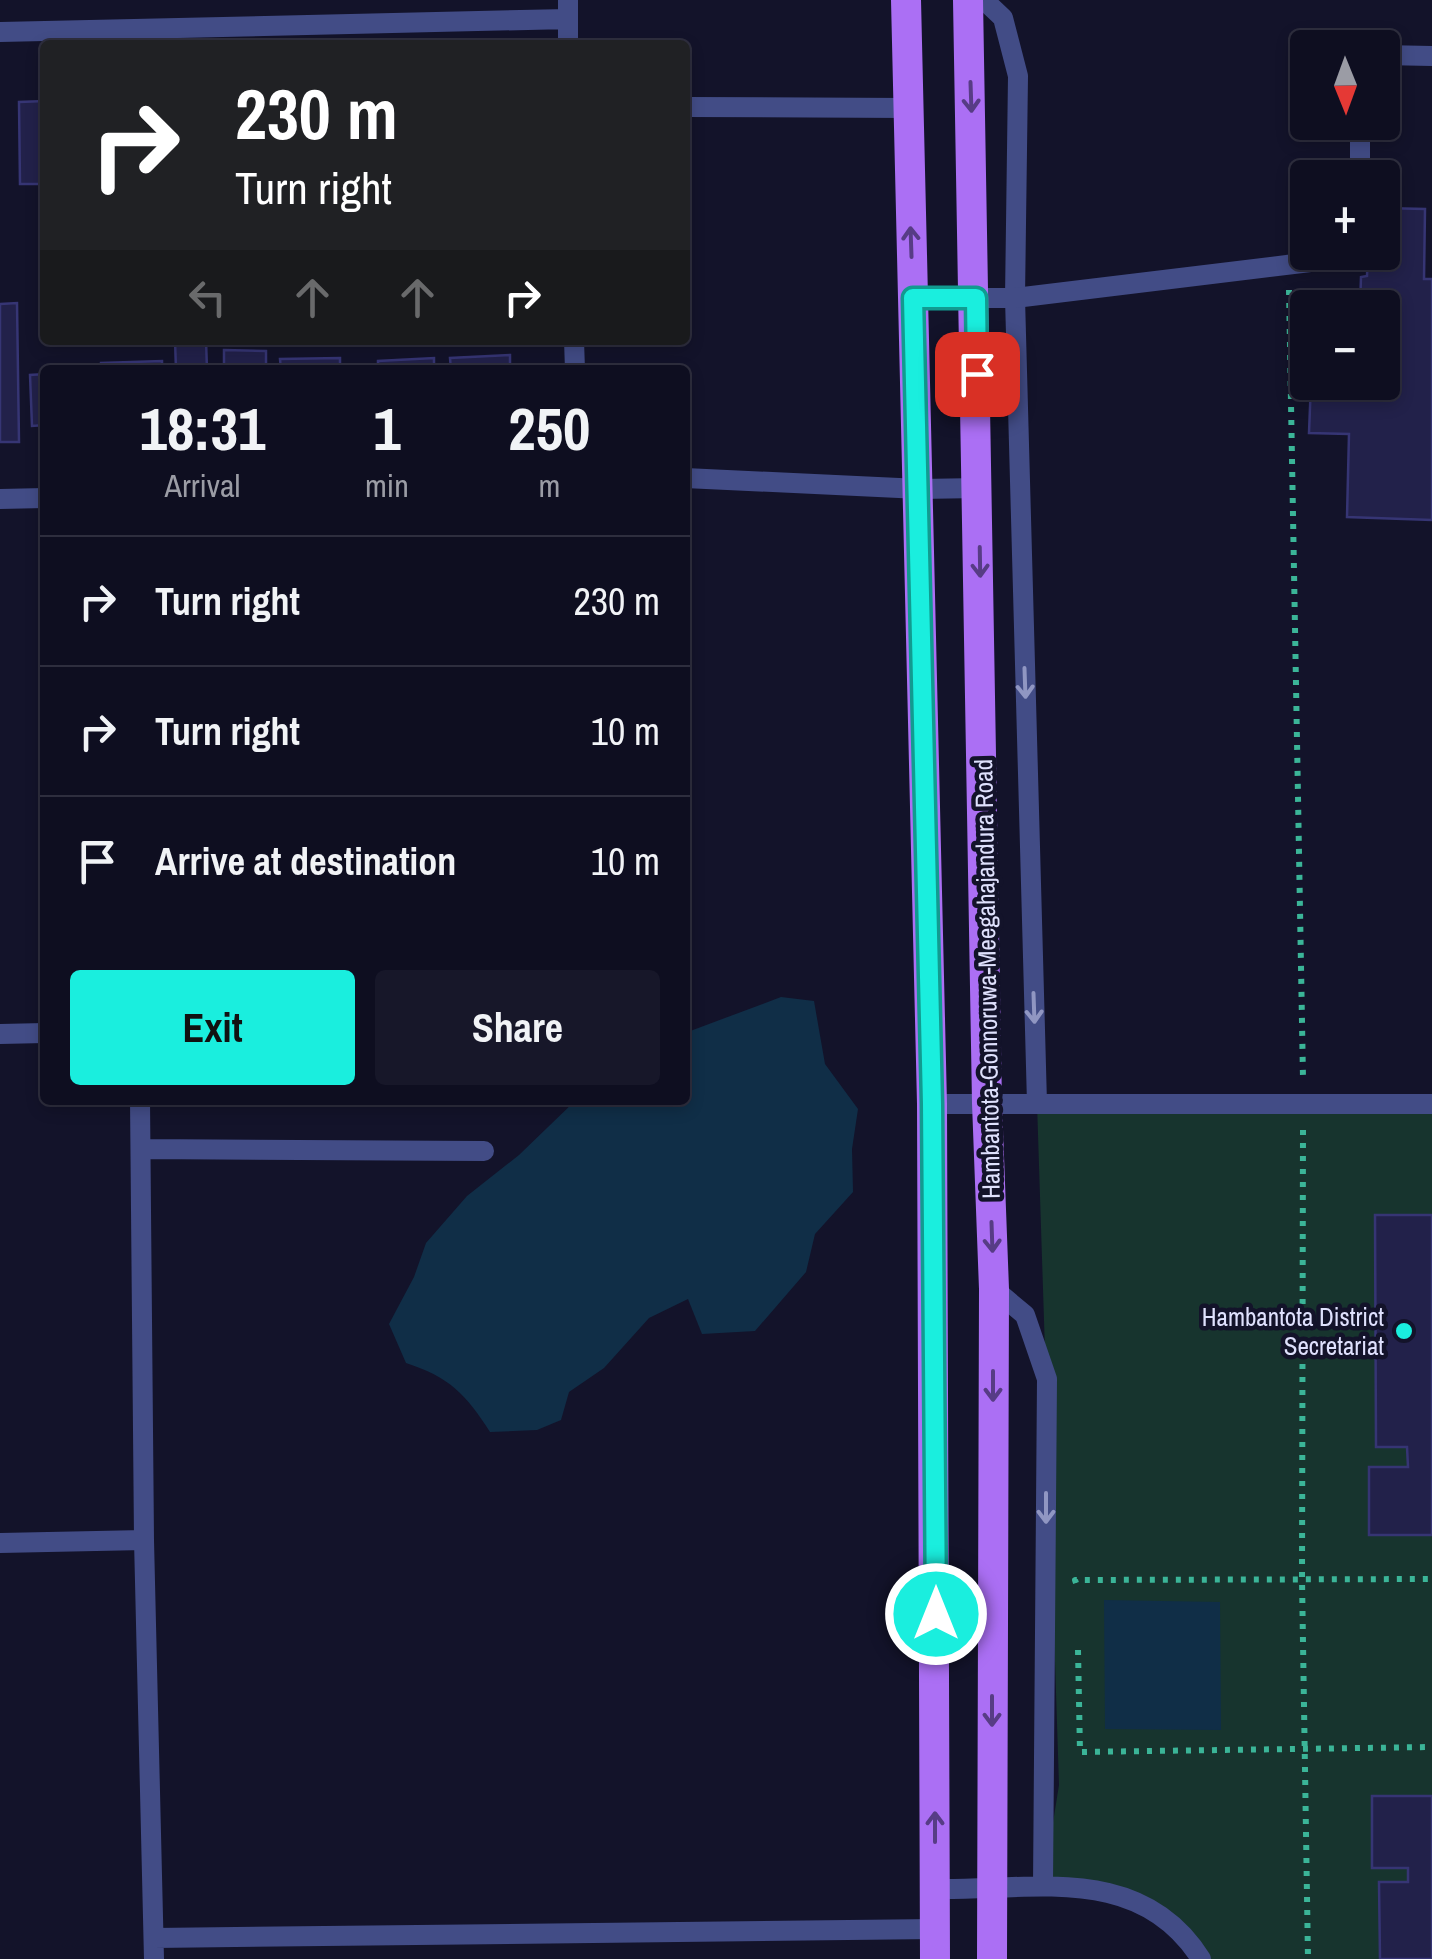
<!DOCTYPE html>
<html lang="en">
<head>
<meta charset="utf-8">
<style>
  :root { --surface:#0e0e20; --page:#171729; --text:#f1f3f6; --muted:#9b9ca5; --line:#2e2e3e; --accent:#1aeede }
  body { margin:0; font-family:"Archivo Narrow",sans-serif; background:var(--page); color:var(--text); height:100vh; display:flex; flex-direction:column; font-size:38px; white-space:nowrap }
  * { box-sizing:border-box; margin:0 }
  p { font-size:32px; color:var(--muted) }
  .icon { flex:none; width:55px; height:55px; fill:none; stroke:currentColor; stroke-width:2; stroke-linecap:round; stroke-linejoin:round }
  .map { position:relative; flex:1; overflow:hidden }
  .panel { position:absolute; left:40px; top:365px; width:650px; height:740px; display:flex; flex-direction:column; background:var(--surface); border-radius:10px; box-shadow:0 5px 15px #0003,0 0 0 2px var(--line) }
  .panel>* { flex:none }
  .top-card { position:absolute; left:40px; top:40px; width:650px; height:305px; border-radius:10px; box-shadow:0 5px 15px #0003,0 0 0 2px var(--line); background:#202124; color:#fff; overflow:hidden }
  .needle { width:65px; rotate:179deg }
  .fabs { position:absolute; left:1290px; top:30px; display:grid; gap:20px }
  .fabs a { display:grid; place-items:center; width:110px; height:110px; border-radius:10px; background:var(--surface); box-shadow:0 5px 15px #0003,0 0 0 2px var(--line); font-size:50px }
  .pin { position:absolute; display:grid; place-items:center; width:85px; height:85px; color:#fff; margin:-42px; border-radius:20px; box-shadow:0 5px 15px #0006 }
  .me { position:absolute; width:110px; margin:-55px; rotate:0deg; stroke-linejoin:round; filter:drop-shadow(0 0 8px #0008) }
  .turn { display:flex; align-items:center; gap:35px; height:210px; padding:0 30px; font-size:45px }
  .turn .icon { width:130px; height:130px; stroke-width:2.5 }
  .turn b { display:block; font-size:70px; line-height:85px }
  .lanes { display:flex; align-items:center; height:95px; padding:0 30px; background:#0003; justify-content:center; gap:50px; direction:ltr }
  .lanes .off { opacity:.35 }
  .eta { display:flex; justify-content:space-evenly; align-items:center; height:170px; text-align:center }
  .eta b { font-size:60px; font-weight:800; line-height:70px }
  .cta { display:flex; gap:20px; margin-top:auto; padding:20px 30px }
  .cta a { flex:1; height:115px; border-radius:10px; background:var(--accent); color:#111; font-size:40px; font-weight:800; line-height:115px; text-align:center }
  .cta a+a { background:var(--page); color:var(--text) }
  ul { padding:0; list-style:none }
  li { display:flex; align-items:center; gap:30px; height:130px; padding:0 30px; border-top:2px solid var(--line) }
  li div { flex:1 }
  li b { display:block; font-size:38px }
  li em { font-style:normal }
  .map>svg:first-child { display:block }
  .green { fill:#17342e }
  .water { fill:#102e47 }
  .building { fill:#22214a; stroke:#363574; stroke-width:2.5 }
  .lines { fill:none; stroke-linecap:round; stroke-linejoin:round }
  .path { stroke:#3bb598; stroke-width:6; stroke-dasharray:5 8; stroke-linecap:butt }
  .lane { stroke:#424c86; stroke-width:20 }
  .street { stroke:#424c86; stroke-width:20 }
  .primary { stroke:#ab6ff4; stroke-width:30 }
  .oneway { stroke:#573c85 }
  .oneway2 { stroke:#9096c2 }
  .route-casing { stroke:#119b90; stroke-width:25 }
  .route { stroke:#1aeede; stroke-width:18 }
  .poi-dot { fill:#1aeede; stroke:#13132a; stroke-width:4 }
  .labels { text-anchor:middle; stroke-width:9; stroke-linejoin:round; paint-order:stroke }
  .street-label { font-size:25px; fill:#dfe1fd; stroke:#13132a }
  .poi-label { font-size:25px; fill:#dfe1fd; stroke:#13132a; text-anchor:end }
</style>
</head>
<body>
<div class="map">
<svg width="1432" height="1959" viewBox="0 0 1432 1959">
  <rect width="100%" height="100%" fill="#13132a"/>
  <path class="green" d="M 1037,1103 L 1432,1104 L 1432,1959 L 1201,1959 L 1140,1903 L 1043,1885 L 1059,1785 Z"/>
  <path class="water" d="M 781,997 L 814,1001 L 825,1064 L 858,1109 L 852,1149 L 853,1192 L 815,1234 L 806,1272 L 755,1331 L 702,1334 L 688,1299 L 649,1318 L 604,1368 L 569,1392 L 561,1420 L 537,1430 L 490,1432 C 466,1394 449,1377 406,1363 L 389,1324 L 414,1277 L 426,1243 L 467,1196 L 519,1155 L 576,1100 L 685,1100 L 685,1033 Z
    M 1104,1600 L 1220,1602 L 1221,1730 L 1105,1729 Z"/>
  <path class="building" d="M 45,101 L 45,184 L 20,184 L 19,102 Z
    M 1382,208 L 1425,209 L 1424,279 L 1432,279 L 1432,520 L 1347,517 L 1349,434 L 1309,433 L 1311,382 L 1382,382 L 1382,308 L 1360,308 L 1361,277 L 1367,276 L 1368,252 L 1382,252 Z
    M 17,303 L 19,442 L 0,442 L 0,304 Z
    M 175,340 L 206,340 L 207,370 L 176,370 Z
    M 224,350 L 266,351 L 266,370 L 224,370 Z
    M 510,355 L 510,370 L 451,370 L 450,358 Z
    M 340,358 L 340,370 L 281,370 L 280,359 Z
    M 434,358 L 434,370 L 378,370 L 378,361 Z
    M 162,361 L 162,370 L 101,370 L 101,363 Z
    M 45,374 L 45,425 L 32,426 L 30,375 Z
    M 1375,1215 L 1432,1215 L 1432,1535 L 1369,1535 L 1369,1467 L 1408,1467 L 1407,1447 L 1376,1447 Z
    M 1372,1796 L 1432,1796 L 1432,1959 L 1380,1959 L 1379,1882 L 1408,1882 L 1408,1868 L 1372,1868 Z"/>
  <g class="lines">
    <path class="path" d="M 1289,290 L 1303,1078
      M 1303,1130 L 1302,1579 L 1308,1959
      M 1076,1583 L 1075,1580 L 1432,1579
      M 1078,1650 L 1080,1752 L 1432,1747"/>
    <path class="lane" d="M 984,0 L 1003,18 L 1018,76 L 1015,298 L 1037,1103
      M 932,1104 L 1432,1104
      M 994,1289 L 1025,1315 L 1047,1379 L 1043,1885
      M 935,1889 C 1031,1891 1140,1862 1201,1959"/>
    <path class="street" d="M 568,0 L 568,45
      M 0,32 L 568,19
      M 1382,55 L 1432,56
      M 685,107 L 908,108
      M 1360,178 L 1360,122
      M 913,298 L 1015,298 L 1360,256 L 1360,252
      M 574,340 L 575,370
      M 685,478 L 920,489 L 979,488
      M 0,499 L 45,498
      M 0,1034 L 45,1033
      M 140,1100 L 144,1540 L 154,1959
      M 141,1149 L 484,1151
      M 0,1543 L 144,1540
      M 154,1938 L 935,1929"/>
    <path class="primary" d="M 906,0 L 932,1104 L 935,1959
      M 968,0 L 987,1103 L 994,1289 L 992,1959"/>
  </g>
  <defs><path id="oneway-shaft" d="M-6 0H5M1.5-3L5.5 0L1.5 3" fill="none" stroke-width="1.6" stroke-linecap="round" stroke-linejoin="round" transform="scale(2.5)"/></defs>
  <g class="oneway">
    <use href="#oneway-shaft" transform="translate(971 97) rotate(88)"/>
    <use href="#oneway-shaft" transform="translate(911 242) rotate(-92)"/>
    <use href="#oneway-shaft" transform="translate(980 562) rotate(89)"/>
    <use href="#oneway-shaft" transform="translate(992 1237) rotate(88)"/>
    <use href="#oneway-shaft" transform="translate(993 1386) rotate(90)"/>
    <use href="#oneway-shaft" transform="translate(992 1711) rotate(90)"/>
    <use href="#oneway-shaft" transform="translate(935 1827) rotate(-90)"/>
  </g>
  <g class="oneway2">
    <use href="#oneway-shaft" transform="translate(1025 683) rotate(88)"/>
    <use href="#oneway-shaft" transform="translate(1034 1008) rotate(88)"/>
    <use href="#oneway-shaft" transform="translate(1046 1508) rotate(90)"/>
  </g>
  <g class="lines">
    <g class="route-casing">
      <path id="route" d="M 936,1614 L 932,1104 L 913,298 L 976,298 L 977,374"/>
    </g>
    <use href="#route" class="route"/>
  </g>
  <circle class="poi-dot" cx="1404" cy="1331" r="10"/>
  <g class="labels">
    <g class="street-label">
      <text transform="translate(987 979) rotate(-91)" y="9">Hambantota-Gonnoruwa-Meegahajandura Road</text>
    </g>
    <g class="poi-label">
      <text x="1384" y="1326">Hambantota District<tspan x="1384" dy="29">Secretariat</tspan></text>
    </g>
  </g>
</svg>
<div class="fabs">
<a><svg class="needle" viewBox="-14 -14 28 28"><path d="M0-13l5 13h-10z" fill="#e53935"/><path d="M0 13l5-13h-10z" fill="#9b9ca5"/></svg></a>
<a>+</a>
<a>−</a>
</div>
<div class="pin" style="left:977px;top:374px;background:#d93025"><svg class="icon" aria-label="arrive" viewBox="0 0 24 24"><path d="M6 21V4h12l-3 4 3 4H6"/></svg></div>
<svg class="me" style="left:936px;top:1614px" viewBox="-20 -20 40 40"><circle r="17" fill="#1aeede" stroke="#fff" stroke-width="3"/><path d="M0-11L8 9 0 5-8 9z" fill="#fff"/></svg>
<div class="top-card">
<div class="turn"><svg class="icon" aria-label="right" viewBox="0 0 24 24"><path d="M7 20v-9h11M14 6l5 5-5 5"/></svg><div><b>230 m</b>Turn right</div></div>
<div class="lanes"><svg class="icon off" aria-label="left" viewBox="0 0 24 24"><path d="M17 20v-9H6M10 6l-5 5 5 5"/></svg><svg class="icon off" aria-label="ahead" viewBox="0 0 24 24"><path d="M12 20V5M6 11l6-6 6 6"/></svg><svg class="icon off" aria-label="ahead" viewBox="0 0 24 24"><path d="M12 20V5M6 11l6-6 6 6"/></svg><svg class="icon" aria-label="right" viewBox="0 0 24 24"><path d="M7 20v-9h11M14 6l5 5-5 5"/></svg></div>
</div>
<section class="panel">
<div class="eta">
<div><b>18:31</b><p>Arrival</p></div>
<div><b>1</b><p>min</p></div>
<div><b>250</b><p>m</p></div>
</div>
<ul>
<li><svg class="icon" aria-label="right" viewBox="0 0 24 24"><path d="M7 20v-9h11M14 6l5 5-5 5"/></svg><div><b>Turn right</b></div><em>230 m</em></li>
<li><svg class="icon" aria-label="right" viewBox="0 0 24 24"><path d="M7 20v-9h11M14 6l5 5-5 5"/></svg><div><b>Turn right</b></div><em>10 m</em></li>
<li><svg class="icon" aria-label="arrive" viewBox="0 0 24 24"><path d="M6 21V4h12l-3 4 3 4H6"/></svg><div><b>Arrive at destination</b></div><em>10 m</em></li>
</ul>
<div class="cta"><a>Exit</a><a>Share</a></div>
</section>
</div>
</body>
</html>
